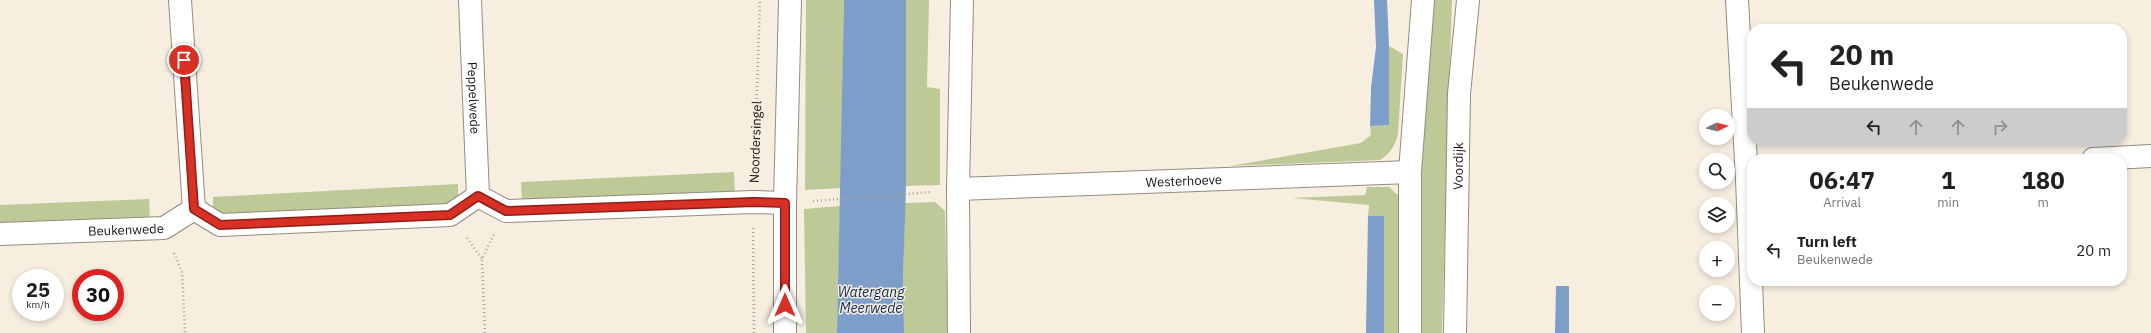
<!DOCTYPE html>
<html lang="en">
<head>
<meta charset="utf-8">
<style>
  :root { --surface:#fff; --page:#f2f2f2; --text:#222; --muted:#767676 }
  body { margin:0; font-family:"IBM Plex Sans",sans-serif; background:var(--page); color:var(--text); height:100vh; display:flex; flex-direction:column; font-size:15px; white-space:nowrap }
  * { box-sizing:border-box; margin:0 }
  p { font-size:13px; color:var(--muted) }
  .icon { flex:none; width:22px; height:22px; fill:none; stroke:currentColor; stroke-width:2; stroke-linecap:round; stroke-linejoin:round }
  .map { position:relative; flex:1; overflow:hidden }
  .sheet { position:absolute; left:1747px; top:154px; width:380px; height:132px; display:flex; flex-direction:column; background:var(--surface); border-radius:16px; box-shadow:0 2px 6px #0003 }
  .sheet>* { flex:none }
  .hud { position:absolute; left:1747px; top:24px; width:380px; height:122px; border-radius:16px; box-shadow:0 2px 6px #0003; background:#fff; color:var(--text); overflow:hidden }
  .needle { width:26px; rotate:84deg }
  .buttons { position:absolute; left:1699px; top:109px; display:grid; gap:8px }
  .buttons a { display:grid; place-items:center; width:36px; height:36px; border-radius:50%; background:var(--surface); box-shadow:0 2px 6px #0003; font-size:20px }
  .speed { position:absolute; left:12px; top:269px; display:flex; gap:8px; font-size:20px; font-weight:700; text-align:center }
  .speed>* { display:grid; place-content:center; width:52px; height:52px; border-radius:50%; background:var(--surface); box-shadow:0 2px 6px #0003; line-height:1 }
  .speed small { font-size:10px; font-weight:400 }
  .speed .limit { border:6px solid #d22; background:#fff; color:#111 }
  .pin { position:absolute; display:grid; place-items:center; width:34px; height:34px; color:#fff; margin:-17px; border:2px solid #fff; border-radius:50%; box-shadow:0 1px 4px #0007 }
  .me { position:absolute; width:44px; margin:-22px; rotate:0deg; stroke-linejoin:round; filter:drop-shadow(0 0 3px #0008) }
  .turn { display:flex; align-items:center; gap:14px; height:84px; padding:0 16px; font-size:18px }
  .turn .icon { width:52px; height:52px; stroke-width:2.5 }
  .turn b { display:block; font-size:28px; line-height:34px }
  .lanes { display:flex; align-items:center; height:38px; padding:0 16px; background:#0003; justify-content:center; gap:20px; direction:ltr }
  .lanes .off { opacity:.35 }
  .eta { display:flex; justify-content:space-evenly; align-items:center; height:68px; text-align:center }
  .eta b { font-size:24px; font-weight:700; line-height:28px }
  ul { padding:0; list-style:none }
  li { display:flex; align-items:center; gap:12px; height:56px; padding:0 16px }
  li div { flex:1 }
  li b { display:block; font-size:15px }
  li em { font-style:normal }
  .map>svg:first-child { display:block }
  .green { fill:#bec998 }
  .water { fill:#7d9ec9 }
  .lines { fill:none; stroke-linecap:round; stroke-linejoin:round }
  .street-casing { stroke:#948c7f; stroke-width:24 }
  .path { stroke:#aba499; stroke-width:2.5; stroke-dasharray:1 3; stroke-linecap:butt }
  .street { stroke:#fff; stroke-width:22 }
  .route-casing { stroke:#8d1f18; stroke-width:10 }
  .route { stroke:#d93025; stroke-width:7 }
  .labels { text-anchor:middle; stroke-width:3; stroke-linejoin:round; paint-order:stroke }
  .street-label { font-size:13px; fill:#181510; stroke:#f7eee0 }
  .water-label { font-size:14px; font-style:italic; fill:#082a53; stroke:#f7eee0 }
</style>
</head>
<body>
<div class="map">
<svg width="2151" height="333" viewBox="0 0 2151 333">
  <rect width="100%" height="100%" fill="#f7eee0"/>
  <path class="green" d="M 806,0 L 844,0 L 841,188 L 805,190 Z
    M 906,0 L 929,0 L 927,87 L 940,89 L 940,185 L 906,186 Z
    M 1431,0 L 1452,0 L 1442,333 L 1420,333 L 1419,186 Z
    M 1389,46 L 1403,54 L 1398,134 C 1395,147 1390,153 1380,160 L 1230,166 L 1361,143 L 1371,135 L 1370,126 L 1389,125 Z
    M 734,172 L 735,193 L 522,202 L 521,182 Z
    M 458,184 L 458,197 L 447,206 L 224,216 L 213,209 L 213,197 Z
    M 1367,187 L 1389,187 L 1399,196 L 1403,333 L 1384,333 L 1384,216 L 1368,216 L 1369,205 L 1292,198 L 1365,195 Z
    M 149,199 L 150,220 L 0,226 L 0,205 Z
    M 935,202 L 945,211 L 948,333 L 904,333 L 903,279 L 905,203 Z
    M 840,206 L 837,333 L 806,333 L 804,209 Z"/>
  <path class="water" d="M 844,0 L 906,0 L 906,186 L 903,279 L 904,333 L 837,333 Z
    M 1374,0 L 1387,0 L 1389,46 L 1389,125 L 1370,126 L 1371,88 L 1376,47 Z
    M 1368,216 L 1384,216 L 1384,333 L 1366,333 Z
    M 1556,286 L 1569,286 L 1569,333 L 1555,333 Z"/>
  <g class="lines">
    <g class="street-casing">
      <g id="street">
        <path d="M 180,0 L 194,209"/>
        <path id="s1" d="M 470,0 L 478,196"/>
        <path d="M 1737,0 L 1747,179 L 1753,333"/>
        <path d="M 2093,159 L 2151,156"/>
        <path id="s2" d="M 958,189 L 1410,172"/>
        <path id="s3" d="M 0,234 L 164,228 L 194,209 L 220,225 L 450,215 L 478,196 L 506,211 L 753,202 L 785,203"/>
        <path d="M 785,333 L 785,203 L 790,0"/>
        <path d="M 959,333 L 958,189 L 962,0"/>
        <path d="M 1410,333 L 1410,172 L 1423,0"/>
        <path id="s4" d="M 1455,333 L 1459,94 L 1468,0"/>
      </g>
    </g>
    <path class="path" d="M 754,175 L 760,0
      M 813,201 L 932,192
      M 753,228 L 754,333
      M 467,238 L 482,259
      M 174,253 L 182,272 L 185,333
      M 485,333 L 482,259 L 494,234"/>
    <use href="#street" class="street"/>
  </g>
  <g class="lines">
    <g class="route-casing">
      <path id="route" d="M 184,60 L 194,209 L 220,225 L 450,215 L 478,196 L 506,211 L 753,202 L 785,203 L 785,305"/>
    </g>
    <use href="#route" class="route"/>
  </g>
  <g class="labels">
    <g class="street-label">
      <text dy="5" stroke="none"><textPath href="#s1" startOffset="98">Peppelwede</textPath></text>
      <text transform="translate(755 142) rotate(-88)" y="5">Noordersingel</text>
      <text dy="5" stroke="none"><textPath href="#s4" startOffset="167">Voordijk</textPath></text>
      <text dy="5" stroke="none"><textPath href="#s2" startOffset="226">Westerhoeve</textPath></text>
      <text dy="5" stroke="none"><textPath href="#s3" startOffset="126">Beukenwede</textPath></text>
    </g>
    <g class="water-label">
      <text x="871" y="297">Watergang<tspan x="871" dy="16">Meerwede</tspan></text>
    </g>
  </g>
</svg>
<div class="buttons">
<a><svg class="needle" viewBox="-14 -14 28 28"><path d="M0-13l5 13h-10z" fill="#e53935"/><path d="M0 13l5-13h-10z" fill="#767676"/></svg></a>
<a><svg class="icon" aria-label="search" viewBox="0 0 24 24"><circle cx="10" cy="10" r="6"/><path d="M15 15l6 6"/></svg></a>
<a><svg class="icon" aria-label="layers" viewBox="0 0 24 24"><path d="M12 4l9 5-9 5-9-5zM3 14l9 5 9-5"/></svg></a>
<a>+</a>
<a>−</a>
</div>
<div class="speed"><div>25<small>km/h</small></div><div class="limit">30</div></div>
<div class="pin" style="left:184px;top:60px;background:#d93025"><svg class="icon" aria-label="arrive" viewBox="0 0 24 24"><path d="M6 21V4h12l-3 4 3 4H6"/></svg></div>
<svg class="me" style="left:785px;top:305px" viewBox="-20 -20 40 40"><path d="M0-17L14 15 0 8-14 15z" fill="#d93025" stroke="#fff" stroke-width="4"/></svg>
<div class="hud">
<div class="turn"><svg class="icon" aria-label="left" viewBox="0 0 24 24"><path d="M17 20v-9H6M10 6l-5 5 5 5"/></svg><div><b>20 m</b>Beukenwede</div></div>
<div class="lanes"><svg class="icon" aria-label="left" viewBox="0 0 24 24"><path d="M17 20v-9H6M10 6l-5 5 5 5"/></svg><svg class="icon off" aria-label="ahead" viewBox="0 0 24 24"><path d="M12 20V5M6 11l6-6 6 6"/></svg><svg class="icon off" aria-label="ahead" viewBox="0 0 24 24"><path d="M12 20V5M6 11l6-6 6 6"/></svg><svg class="icon off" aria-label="right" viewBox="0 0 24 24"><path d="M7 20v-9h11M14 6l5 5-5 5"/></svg></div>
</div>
<section class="sheet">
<div class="eta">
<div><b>06:47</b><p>Arrival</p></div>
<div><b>1</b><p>min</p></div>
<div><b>180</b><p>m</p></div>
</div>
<ul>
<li><svg class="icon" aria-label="left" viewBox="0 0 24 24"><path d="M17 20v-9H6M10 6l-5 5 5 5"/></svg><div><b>Turn left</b><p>Beukenwede</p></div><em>20 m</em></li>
</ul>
</section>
</div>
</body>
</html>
